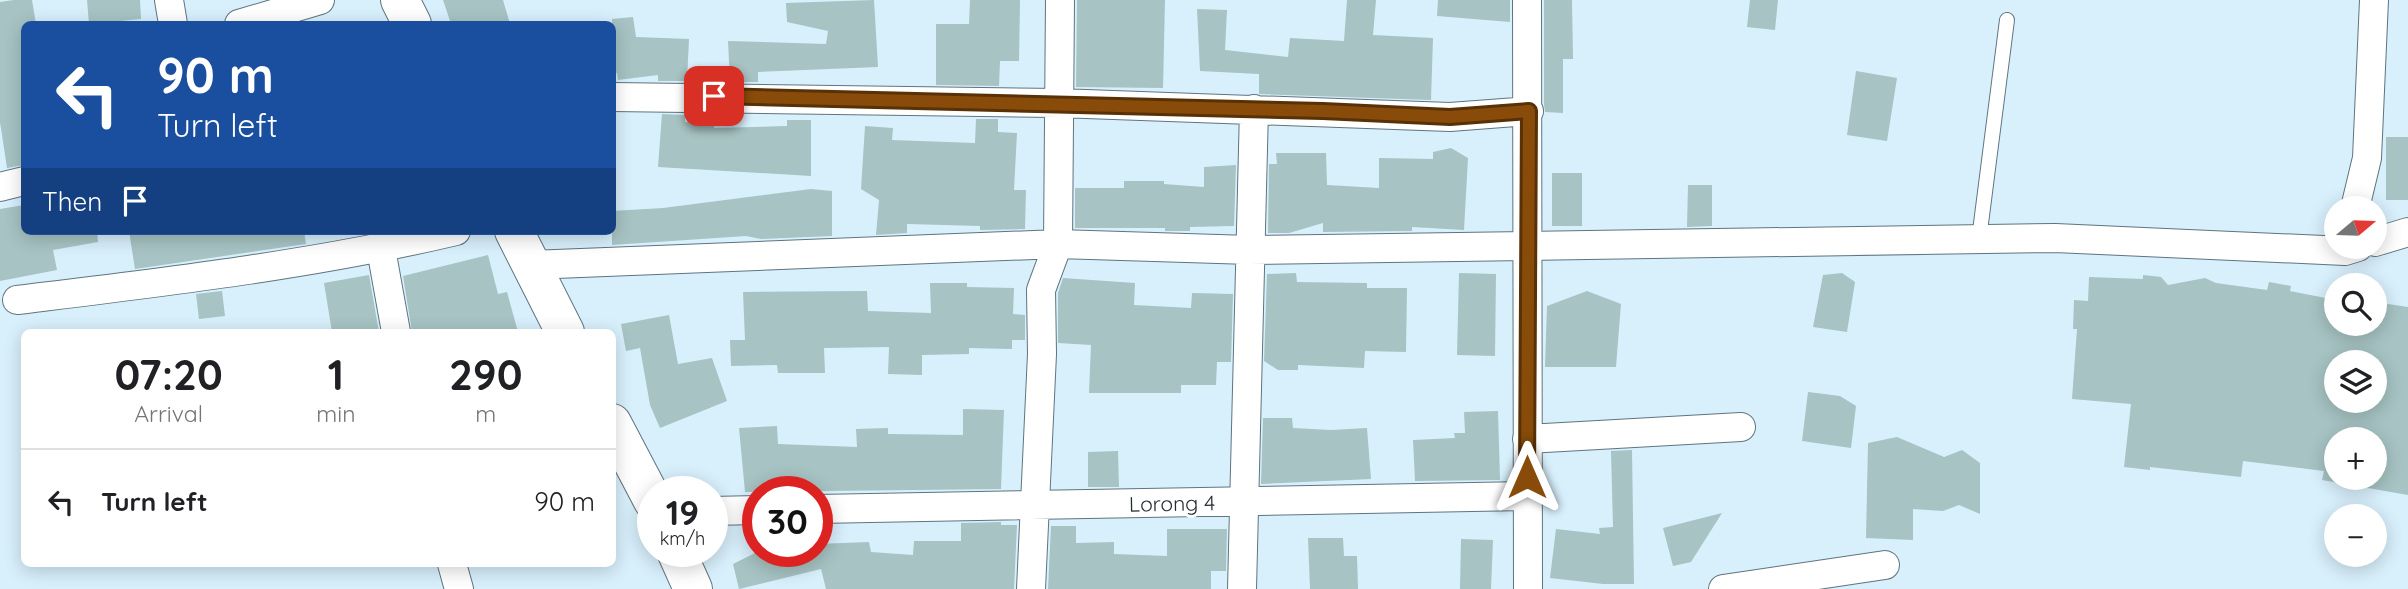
<!DOCTYPE html>
<html lang="en">
<head>
<meta charset="utf-8">
<style>
  :root { --surface:#fff; --page:#f2f2f2; --text:#202124; --muted:#757577; --line:#e0e0e0 }
  body { margin:0; font-family:Quicksand,sans-serif; background:var(--page); color:var(--text); height:100vh; display:flex; flex-direction:column; font-size:26px; white-space:nowrap }
  * { box-sizing:border-box; margin:0 }
  p { font-size:23px; color:var(--muted) }
  .icon { flex:none; width:38px; height:38px; fill:none; stroke:currentColor; stroke-width:2; stroke-linecap:round; stroke-linejoin:round }
  .map { position:relative; flex:1; overflow:hidden }
  .panel { position:absolute; left:21px; top:329px; width:595px; height:238px; display:flex; flex-direction:column; background:var(--surface); border-radius:10px; box-shadow:0 4px 18px #0003 }
  .panel>* { flex:none }
  .guide { position:absolute; left:21px; top:21px; width:595px; height:214px; border-radius:10px; box-shadow:0 4px 18px #0003; background:#1a4fa0; color:#fff; overflow:hidden }
  .needle { width:46px; rotate:71deg }
  .buttons { position:absolute; left:2324px; top:196px; display:grid; gap:14px }
  .buttons a { display:grid; place-items:center; width:63px; height:63px; border-radius:50%; background:var(--surface); box-shadow:0 4px 18px #0003; font-size:35px }
  .speed { position:absolute; left:637px; top:476px; display:flex; gap:14px; font-size:35px; font-weight:700; text-align:center }
  .speed>* { display:grid; place-content:center; width:91px; height:91px; border-radius:50%; background:var(--surface); box-shadow:0 4px 18px #0003; line-height:1 }
  .speed small { font-size:18px; font-weight:400 }
  .speed .limit { border:10px solid #d22; background:#fff; color:#111 }
  .pin { position:absolute; display:grid; place-items:center; width:60px; height:60px; color:#fff; margin:-30px; border-radius:14px; box-shadow:0 4px 10px #0006 }
  .me { position:absolute; width:77px; margin:-38px; rotate:0deg; stroke-linejoin:round; filter:drop-shadow(0 0 5px #0008) }
  .turn { display:flex; align-items:center; gap:24px; height:147px; padding:0 21px; font-size:32px }
  .turn .icon { width:91px; height:91px; stroke-width:2.5 }
  .turn b { display:block; font-size:49px; line-height:60px }
  .then { display:flex; align-items:center; height:66px; padding:0 21px; background:#0003; gap:14px; font-size:26px }
  .eta { display:flex; justify-content:space-evenly; align-items:center; height:119px; text-align:center }
  .eta b { font-size:42px; font-weight:700; line-height:49px }
  ul { padding:0; list-style:none }
  li { display:flex; align-items:center; gap:21px; height:105px; padding:0 21px; border-top:2px solid var(--line) }
  li div { flex:1 }
  li b { display:block; font-size:26px }
  li em { font-style:normal }
  .map>svg:first-child { display:block }
  .building { fill:#a7c3c3; fill-rule:evenodd }
  .lines { fill:none; stroke-linecap:round; stroke-linejoin:round }
  .lane-casing { stroke:#5f747f; stroke-width:16 }
  .street-casing { stroke:#5f747f; stroke-width:30 }
  .primary-casing { stroke:#5f747f; stroke-width:40 }
  .lane { stroke:#fff; stroke-width:14 }
  .street { stroke:#fff; stroke-width:28 }
  .primary { stroke:#fff; stroke-width:38 }
  .route-casing { stroke:#583106; stroke-width:18 }
  .route { stroke:#884b09; stroke-width:12 }
  .labels { text-anchor:middle; stroke-width:6; stroke-linejoin:round; paint-order:stroke }
  .street-label { font-size:21px; fill:#232c30; stroke:#fff }
</style>
</head>
<body>
<div class="map">
<svg width="2408" height="589" viewBox="0 0 2408 589">
  <rect width="100%" height="100%" fill="#d8f0fc"/>
  <path class="building" d="M 14,0 L 32,0 L 36,24 L 24,24 L 24,165 L 7,168 L 0,122 L 0,2 Z
    M 87,0 L 140,0 L 141,19 L 89,24 Z
    M 443,0 L 503,0 L 510,24 L 451,24 Z
    M 874,0 L 878,67 L 758,72 L 758,82 L 730,82 L 728,41 L 826,44 L 828,31 L 787,22 L 786,3 Z
    M 970,0 L 1020,0 L 1019,61 L 1000,61 L 999,86 L 936,85 L 936,24 L 969,24 Z
    M 1077,0 L 1165,0 L 1163,88 L 1076,87 Z
    M 1347,0 L 1376,0 L 1373,35 L 1433,38 L 1431,100 L 1259,94 L 1259,74 L 1200,71 L 1197,9 L 1227,10 L 1225,50 L 1288,57 L 1290,38 L 1344,41 Z
    M 1438,0 L 1510,0 L 1510,22 L 1437,16 Z
    M 1544,0 L 1572,0 L 1573,59 L 1563,59 L 1563,113 L 1545,112 L 1544,104 Z
    M 1750,0 L 1778,0 L 1775,30 L 1747,27 Z
    M 633,17 L 636,37 L 689,39 L 687,81 L 658,81 L 658,75 L 618,80 L 617,73 L 612,74 L 612,19 Z
    M 1856,71 L 1897,78 L 1887,141 L 1847,135 Z
    M 662,114 L 685,115 L 685,122 L 714,122 L 714,128 L 787,126 L 787,120 L 811,120 L 811,176 L 658,167 Z
    M 976,119 L 998,119 L 998,132 L 1017,133 L 1014,190 L 1026,190 L 1025,229 L 980,230 L 980,226 L 907,224 L 907,233 L 876,235 L 879,200 L 861,189 L 865,126 L 893,128 L 892,140 L 975,143 Z
    M 2386,137 L 2408,137 L 2408,200 L 2386,200 Z
    M 1451,148 L 1468,158 L 1464,230 L 1412,227 L 1412,231 L 1323,232 L 1323,223 L 1289,233 L 1268,233 L 1269,164 L 1277,164 L 1276,153 L 1326,153 L 1327,185 L 1379,188 L 1379,158 L 1433,159 L 1433,152 Z
    M 1236,165 L 1234,226 L 1190,227 L 1190,231 L 1165,231 L 1165,228 L 1075,228 L 1075,188 L 1124,188 L 1124,181 L 1164,181 L 1164,184 L 1204,187 L 1204,167 Z
    M 1552,173 L 1582,173 L 1582,226 L 1552,226 Z
    M 1688,185 L 1712,185 L 1712,226 L 1687,227 Z
    M 811,189 L 832,191 L 832,236 L 761,239 L 746,236 L 612,245 L 612,211 L 663,208 Z
    M 24,205 L 24,231 L 97,231 L 98,242 L 53,250 L 57,270 L 0,281 L 0,209 Z
    M 129,231 L 304,231 L 306,244 L 135,269 Z
    M 488,255 L 498,294 L 507,292 L 518,332 L 412,332 L 403,276 Z
    M 1296,273 L 1297,282 L 1367,283 L 1367,288 L 1407,288 L 1406,352 L 1365,351 L 1364,368 L 1298,365 L 1298,370 L 1278,370 L 1264,361 L 1267,274 Z
    M 1459,273 L 1496,274 L 1495,356 L 1457,355 Z
    M 1842,273 L 1855,282 L 1847,332 L 1813,327 L 1823,275 Z
    M 369,275 L 379,332 L 332,332 L 324,283 Z
    M 2143,275 L 2161,277 L 2168,285 L 2205,278 L 2216,283 L 2267,290 L 2269,282 L 2291,286 L 2290,291 L 2336,300 L 2336,324 L 2375,324 L 2375,302 L 2408,307 L 2408,495 L 2322,480 L 2324,471 L 2243,461 L 2241,477 L 2150,467 L 2150,470 L 2124,467 L 2131,404 L 2072,399 L 2077,329 L 2073,329 L 2074,300 L 2088,301 L 2089,277 L 2143,279 ZM 2336,362 L 2375,362 L 2375,401 L 2336,401 ZM 2336,439 L 2375,439 L 2375,478 L 2336,478 Z
    M 1063,278 L 1135,283 L 1134,305 L 1191,308 L 1192,293 L 1233,294 L 1231,362 L 1217,362 L 1216,385 L 1181,385 L 1181,393 L 1089,393 L 1091,345 L 1058,343 L 1058,293 Z
    M 930,283 L 967,283 L 967,287 L 1014,288 L 1013,314 L 1025,315 L 1025,340 L 1012,340 L 1012,349 L 969,348 L 969,354 L 922,355 L 922,375 L 888,374 L 889,347 L 824,348 L 825,373 L 778,373 L 777,365 L 731,366 L 730,340 L 745,340 L 743,292 L 867,291 L 868,311 L 931,313 Z
    M 222,291 L 225,316 L 199,319 L 196,294 Z
    M 1587,291 L 1621,304 L 1616,367 L 1545,367 L 1547,306 Z
    M 669,315 L 678,364 L 712,358 L 727,401 L 660,428 L 650,405 L 640,348 L 626,351 L 621,324 Z
    M 1808,392 L 1840,396 L 1856,406 L 1851,448 L 1802,441 Z
    M 963,409 L 1004,410 L 1001,489 L 745,492 L 739,428 L 777,426 L 778,444 L 857,447 L 856,429 L 888,428 L 888,434 L 963,435 Z
    M 1498,411 L 1500,480 L 1415,481 L 1413,440 L 1455,438 L 1454,433 L 1465,433 L 1464,412 Z
    M 1263,418 L 1292,418 L 1293,428 L 1331,430 L 1367,428 L 1371,479 L 1261,484 Z
    M 1897,437 L 1944,457 L 1962,450 L 1980,463 L 1980,514 L 1959,505 L 1943,511 L 1913,509 L 1913,540 L 1866,538 L 1868,443 Z
    M 1632,450 L 1634,584 L 1603,584 L 1550,578 L 1556,529 L 1600,534 L 1599,528 L 1613,527 L 1611,451 Z
    M 1118,451 L 1119,487 L 1088,487 L 1088,452 Z
    M 1722,513 L 1691,562 L 1673,566 L 1663,528 Z
    M 1001,522 L 1001,525 L 1017,525 L 1014,589 L 826,589 L 821,569 L 739,589 L 733,564 L 759,551 L 817,551 L 817,544 L 869,542 L 871,552 L 913,555 L 914,541 L 961,541 L 961,523 Z
    M 1051,526 L 1076,526 L 1076,543 L 1114,542 L 1114,554 L 1167,556 L 1167,529 L 1227,529 L 1226,571 L 1211,571 L 1211,589 L 1048,589 Z
    M 1308,538 L 1343,538 L 1344,556 L 1357,556 L 1358,589 L 1310,589 Z
    M 1461,539 L 1493,540 L 1491,589 L 1460,589 Z"/>
  <g class="lines">
    <g class="lane-casing">
      <path id="lane" d="M 1979,239 L 2007,20"/>
    </g>
    <g class="street-casing">
      <path id="street" d="M 169,0 L 173,24
        M 1527,0 L 1528,589
        M 239,24 L 320,0
        M 612,97 L 1058,103 L 1450,117 L 1529,111
        M 0,187 L 24,181
        M 2355,208 L 2367,158 L 2374,0
        M 2375,242 L 2408,232
        M 381,249 L 396,332
        M 530,265 L 1058,244 L 1250,250 L 2055,238 L 2345,251 L 2358,247
        M 17,300 C 164,282 312,265 456,231
        M 1527,439 L 1741,427
        M 817,509 L 1527,496
        M 712,511 L 758,510
        M 452,564 L 459,589
        M 1031,589 L 1042,354 L 1041,290 L 1058,244 L 1060,0
        M 1242,589 L 1254,109
        M 1723,589 L 1885,565"/>
    </g>
    <g class="primary-casing">
      <path id="primary" d="M 400,0 L 412,24
        M 514,231 L 565,332
        M 612,423 L 653,501
        M 676,551 L 693,589"/>
    </g>
    <use href="#lane" class="lane"/>
    <use href="#street" class="street"/>
    <use href="#primary" class="primary"/>
  </g>
  <g class="lines">
    <g class="route-casing">
      <path id="route" d="M 714,96 L 1323,111 L 1450,117 L 1529,111 L 1527,477"/>
    </g>
    <use href="#route" class="route"/>
  </g>
  <g class="labels">
    <g class="street-label">
      <text transform="translate(1172 504) rotate(-1)" y="7">Lorong 4</text>
    </g>
  </g>
</svg>
<div class="buttons">
<a><svg class="needle" viewBox="-14 -14 28 28"><path d="M0-13l5 13h-10z" fill="#e53935"/><path d="M0 13l5-13h-10z" fill="#757577"/></svg></a>
<a><svg class="icon" aria-label="search" viewBox="0 0 24 24"><circle cx="10" cy="10" r="6"/><path d="M15 15l6 6"/></svg></a>
<a><svg class="icon" aria-label="layers" viewBox="0 0 24 24"><path d="M12 4l9 5-9 5-9-5zM3 14l9 5 9-5"/></svg></a>
<a>+</a>
<a>−</a>
</div>
<div class="speed"><div>19<small>km/h</small></div><div class="limit">30</div></div>
<div class="pin" style="left:714px;top:96px;background:#d93025"><svg class="icon" aria-label="arrive" viewBox="0 0 24 24"><path d="M6 21V4h12l-3 4 3 4H6"/></svg></div>
<svg class="me" style="left:1527px;top:477px" viewBox="-20 -20 40 40"><path d="M0-17L14 15 0 8-14 15z" fill="#884b09" stroke="#fff" stroke-width="4"/></svg>
<div class="guide">
<div class="turn"><svg class="icon" aria-label="left" viewBox="0 0 24 24"><path d="M17 20v-9H6M10 6l-5 5 5 5"/></svg><div><b>90 m</b>Turn left</div></div>
<div class="then">Then<svg class="icon" aria-label="arrive" viewBox="0 0 24 24"><path d="M6 21V4h12l-3 4 3 4H6"/></svg></div>
</div>
<section class="panel">
<div class="eta">
<div><b>07:20</b><p>Arrival</p></div>
<div><b>1</b><p>min</p></div>
<div><b>290</b><p>m</p></div>
</div>
<ul>
<li><svg class="icon" aria-label="left" viewBox="0 0 24 24"><path d="M17 20v-9H6M10 6l-5 5 5 5"/></svg><div><b>Turn left</b></div><em>90 m</em></li>
</ul>
</section>
</div>
</body>
</html>
